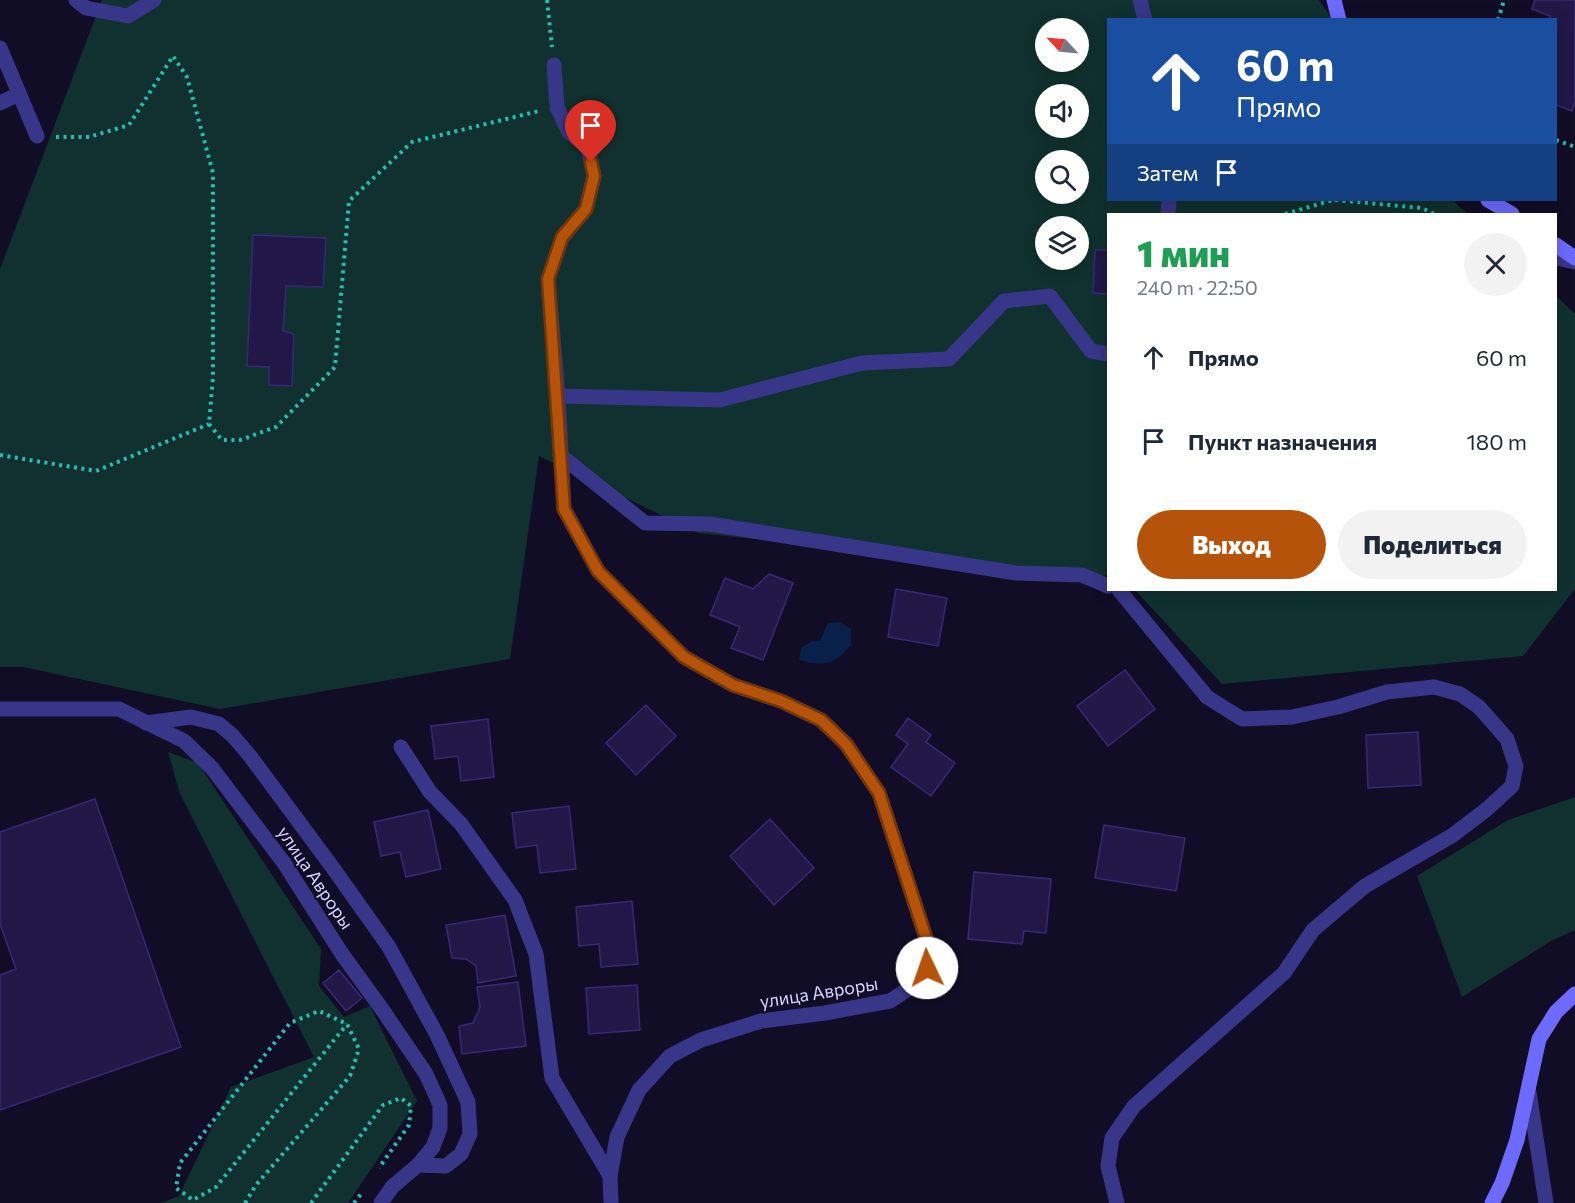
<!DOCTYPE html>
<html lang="ru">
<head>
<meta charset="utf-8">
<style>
  :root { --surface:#fff; --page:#f2f2f3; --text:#1f2937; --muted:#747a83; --accent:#b45309 }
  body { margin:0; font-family:Commissioner,sans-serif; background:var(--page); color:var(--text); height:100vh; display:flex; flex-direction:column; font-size:22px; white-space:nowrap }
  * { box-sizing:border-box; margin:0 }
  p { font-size:20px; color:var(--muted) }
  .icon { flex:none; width:33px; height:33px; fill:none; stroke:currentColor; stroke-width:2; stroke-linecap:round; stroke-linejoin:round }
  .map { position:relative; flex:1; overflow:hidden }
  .side { position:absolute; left:1107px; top:213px; width:450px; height:378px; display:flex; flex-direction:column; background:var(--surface); border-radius:0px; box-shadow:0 3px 15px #0003 }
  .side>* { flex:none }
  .hud { position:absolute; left:1107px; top:18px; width:450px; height:183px; border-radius:0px; box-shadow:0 3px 15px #0003; background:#1a4fa0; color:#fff; overflow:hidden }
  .needle { width:39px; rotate:296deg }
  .fabs { position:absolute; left:1035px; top:18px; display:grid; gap:12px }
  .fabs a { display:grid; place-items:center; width:54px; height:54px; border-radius:50%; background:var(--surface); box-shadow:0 3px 15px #0003; font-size:30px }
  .pin { position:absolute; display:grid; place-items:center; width:51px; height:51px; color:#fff; margin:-62px -26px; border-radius:50% 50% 50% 0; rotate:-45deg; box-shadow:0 0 6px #0007 }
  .pin .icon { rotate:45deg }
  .me { position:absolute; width:66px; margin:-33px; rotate:357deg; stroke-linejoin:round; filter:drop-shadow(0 0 4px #0008) }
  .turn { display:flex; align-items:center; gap:21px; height:126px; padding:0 30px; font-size:27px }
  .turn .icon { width:78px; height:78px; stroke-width:2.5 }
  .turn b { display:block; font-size:42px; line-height:51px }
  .then { display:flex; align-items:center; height:57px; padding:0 30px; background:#0003; gap:12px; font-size:22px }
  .round { display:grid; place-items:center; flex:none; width:63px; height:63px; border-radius:32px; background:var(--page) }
  .headline { display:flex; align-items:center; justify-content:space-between; height:102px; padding:0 30px }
  h1 { font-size:36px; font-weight:800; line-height:45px; color:#1e9e55 }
  .action { display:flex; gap:12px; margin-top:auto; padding:12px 30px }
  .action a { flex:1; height:69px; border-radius:36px; background:var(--accent); color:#fff; font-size:24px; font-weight:800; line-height:69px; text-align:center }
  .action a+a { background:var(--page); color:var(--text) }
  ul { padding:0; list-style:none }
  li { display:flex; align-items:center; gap:18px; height:84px; padding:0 30px }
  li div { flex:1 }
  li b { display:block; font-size:22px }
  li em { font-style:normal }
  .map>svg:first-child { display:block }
  .green { fill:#10312f; fill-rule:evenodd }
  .water { fill:#09214a }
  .building { fill:#221848; stroke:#382976; stroke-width:1.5 }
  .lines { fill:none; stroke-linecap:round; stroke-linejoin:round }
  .path { stroke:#27beb4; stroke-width:4; stroke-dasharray:3 4.5; stroke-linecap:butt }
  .lane { stroke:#383688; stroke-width:15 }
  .street { stroke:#383688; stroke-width:15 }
  .secondary { stroke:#6d6aff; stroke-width:15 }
  .route-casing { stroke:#753606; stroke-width:15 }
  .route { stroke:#b45309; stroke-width:10 }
  .labels { text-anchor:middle; stroke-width:4.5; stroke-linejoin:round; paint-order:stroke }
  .street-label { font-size:18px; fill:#d7d3ff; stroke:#120d26 }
</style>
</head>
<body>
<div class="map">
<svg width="1575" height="1203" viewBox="0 0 1575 1203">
  <rect width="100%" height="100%" fill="#120d26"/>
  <path class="green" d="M 102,0 L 1319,0 L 1332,19 L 1108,20 L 1108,200 L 1452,200 L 1468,214 L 1108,214 L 1108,576 L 698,533 L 539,456 L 510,659 L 220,709 L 23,667 L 0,667 L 0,269 ZM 1046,28 L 1078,28 L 1078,62 L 1046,62 ZM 1046,94 L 1078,94 L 1078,128 L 1046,128 ZM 1046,160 L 1078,160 L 1078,194 L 1046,194 ZM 1046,226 L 1078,226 L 1078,260 L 1046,260 Z
    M 1556,296 L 1575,314 L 1575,589 L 1523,656 L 1222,684 L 1135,590 L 1556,590 Z
    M 168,752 L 198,763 L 321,949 L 319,986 L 344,1017 L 370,1006 L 417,1101 L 348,1203 L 161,1203 L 179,1196 L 231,1087 L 314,1057 L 180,794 Z
    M 1575,797 L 1575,930 L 1551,941 L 1462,997 L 1417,876 L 1508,820 Z"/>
  <path class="water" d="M 840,622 L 851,629 L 851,645 C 833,665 826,667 799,660 L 801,648 L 812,641 L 820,641 L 828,623 Z"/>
  <path class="building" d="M 1535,0 L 1575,0 L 1575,102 L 1572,111 L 1556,105 L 1556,20 L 1549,20 L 1550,16 L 1532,9 Z
    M 253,235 L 326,238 L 323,287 L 286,286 L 283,331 L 294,334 L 292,386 L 269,385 L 269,367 L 247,366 Z
    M 1095,250 L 1108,250 L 1108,294 L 1093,293 Z
    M 769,574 L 793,583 L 763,660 L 731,648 L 740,627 L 710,615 L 725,578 L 753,589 Z
    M 896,589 L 947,598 L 938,646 L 888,637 Z
    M 1125,670 L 1155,709 L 1108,746 L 1077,706 Z
    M 646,705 L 676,736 L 636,775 L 606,743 Z
    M 908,718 L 931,735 L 926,742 L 955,763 L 931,796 L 891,767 L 908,744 L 896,735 Z
    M 488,719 L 494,777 L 461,781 L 458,756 L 435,759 L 431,726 Z
    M 1418,732 L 1421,785 L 1368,788 L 1366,735 Z
    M 95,799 L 181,1047 L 0,1110 L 0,975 L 16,969 L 0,924 L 0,832 Z
    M 569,806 L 576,869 L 540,873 L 537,845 L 516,848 L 512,813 Z
    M 428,810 L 441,869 L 406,877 L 400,852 L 381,856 L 374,822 Z
    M 770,819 L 814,868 L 774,905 L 730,856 Z
    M 1104,825 L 1185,838 L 1176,891 L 1095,878 Z
    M 974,872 L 1051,879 L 1046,933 L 1024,931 L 1022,944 L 968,939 Z
    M 632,901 L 638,964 L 601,967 L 599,944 L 579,946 L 576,907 Z
    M 505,915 L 516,976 L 478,983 L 476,966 L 466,959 L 452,958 L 446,925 Z
    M 339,970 L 362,998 L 346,1011 L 323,983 Z
    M 518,982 L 526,1046 L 462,1054 L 459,1026 L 473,1023 L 480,1007 L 477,987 Z
    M 637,985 L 640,1030 L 589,1034 L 586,988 Z"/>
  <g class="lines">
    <path class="path" d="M 547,0 L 552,47
      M 1498,20 L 1504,0
      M 56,137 L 89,137 L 129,125 L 173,56 L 187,77 L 213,173 L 213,377 L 209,424 L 222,440 L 240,440 L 276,427 L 335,367 L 349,201 L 412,142 L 539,111
      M 1556,140 L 1575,147
      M 1335,200 L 1422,208 L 1434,214
      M 1285,214 L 1333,200
      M 0,455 L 96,471 L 209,424
      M 245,1203 L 256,1185 L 350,1076 L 359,1049 L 347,1024 L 319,1011 L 290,1023 L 180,1163 L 176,1188 L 193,1200 L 216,1187 L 347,1024
      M 311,1203 L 383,1105 L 401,1098 L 411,1106 L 409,1125 L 379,1168
      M 354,1203 L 361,1194"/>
    <path class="lane" d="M 76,0 L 86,8 L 128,16 L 154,0
      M 1140,0 L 1145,20
      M 0,48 L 37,136
      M 554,65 L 557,107 L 569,132 L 588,147 L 594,176 L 586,209 L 562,238 L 548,279 L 558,396
      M 0,103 L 19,94
      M 1168,214 L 1169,200
      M 1556,258 L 1575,262
      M 560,455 L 645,523 L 710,524 L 1016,573 L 1082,575 L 1108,586
      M 146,723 L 191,717 L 219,724 L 233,736 L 250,756 L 333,868 L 389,947 L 437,1035 L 468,1102 L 470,1134 L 461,1154 L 446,1166 L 418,1165
      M 846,744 L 821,720 L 781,701 L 733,685 L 684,657 L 598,571 L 564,509 L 558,396 L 720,400 L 862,363 L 949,359 L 1004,301 L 1050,296 L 1091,351 L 1108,354
      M 401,747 L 430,792 L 461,824 L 515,900 L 536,954 L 552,1078 L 610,1176
      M 1529,1092 L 1546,1203
      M 1117,1203 L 1108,1166 L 1112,1138 L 1134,1106 L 1284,973 L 1313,930 L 1365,886 L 1453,835 L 1487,809 L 1512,786 L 1516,766 L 1507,739 L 1479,707 L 1460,694 L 1434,687 L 1387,692 L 1338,707 L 1292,717 L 1242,719 L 1207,697 L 1119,590"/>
    <path class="street" d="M 0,709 L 119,709 L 184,741 L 212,768 L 284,863 L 342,954 L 384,1012 L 426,1074 L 440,1105 L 440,1128 L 433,1147 L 418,1165 L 392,1187 L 381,1203
      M 611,1203 L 610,1176 L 617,1137 L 639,1090 L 670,1056 L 701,1040 L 761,1021 L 825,1013 L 890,1001 L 919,982 L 927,968 L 926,938 L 879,793 L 846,744"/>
    <path class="secondary" d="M 1334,0 L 1339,20
      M 1488,200 L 1512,214
      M 1556,245 L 1575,258
      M 1492,1203 L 1502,1183 L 1517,1140 L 1539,1039 L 1556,1012 L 1575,994"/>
  </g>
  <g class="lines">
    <g class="route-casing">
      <path id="route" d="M 591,162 L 594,176 L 586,209 L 562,237 L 548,279 L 564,509 L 598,571 L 684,657 L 733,685 L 781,701 L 821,720 L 846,744 L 879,793 L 926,938 L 927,968"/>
    </g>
    <use href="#route" class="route"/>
  </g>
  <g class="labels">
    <g class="street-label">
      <text transform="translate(315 878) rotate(56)" y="6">улица Авроры</text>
      <text transform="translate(819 993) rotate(-9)" y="6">улица Авроры</text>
    </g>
  </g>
</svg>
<div class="fabs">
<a><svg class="needle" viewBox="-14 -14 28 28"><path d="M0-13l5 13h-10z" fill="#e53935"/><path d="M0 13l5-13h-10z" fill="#747a83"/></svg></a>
<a><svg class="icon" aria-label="sound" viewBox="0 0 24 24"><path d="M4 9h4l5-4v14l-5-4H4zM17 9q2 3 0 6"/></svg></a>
<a><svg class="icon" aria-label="search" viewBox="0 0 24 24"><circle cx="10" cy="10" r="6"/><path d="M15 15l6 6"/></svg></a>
<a><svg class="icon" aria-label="layers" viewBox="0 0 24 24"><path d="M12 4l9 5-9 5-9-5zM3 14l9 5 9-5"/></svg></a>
</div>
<div class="pin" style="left:591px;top:162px;background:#d93025"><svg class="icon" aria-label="arrive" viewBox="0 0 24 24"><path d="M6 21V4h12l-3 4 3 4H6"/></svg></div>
<svg class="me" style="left:927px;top:968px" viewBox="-20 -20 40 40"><circle r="19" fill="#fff"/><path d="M0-13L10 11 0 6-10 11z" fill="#b45309"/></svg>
<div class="hud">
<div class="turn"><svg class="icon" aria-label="ahead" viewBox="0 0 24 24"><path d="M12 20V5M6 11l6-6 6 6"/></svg><div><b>60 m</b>Прямо</div></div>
<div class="then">Затем<svg class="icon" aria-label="arrive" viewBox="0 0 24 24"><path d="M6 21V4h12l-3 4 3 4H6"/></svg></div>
</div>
<section class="side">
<div class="headline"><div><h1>1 мин</h1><p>240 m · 22:50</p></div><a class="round"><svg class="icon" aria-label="close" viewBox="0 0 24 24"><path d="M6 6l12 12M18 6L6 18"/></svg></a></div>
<ul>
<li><svg class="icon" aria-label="ahead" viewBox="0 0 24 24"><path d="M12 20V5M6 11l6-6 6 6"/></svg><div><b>Прямо</b></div><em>60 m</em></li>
<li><svg class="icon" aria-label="arrive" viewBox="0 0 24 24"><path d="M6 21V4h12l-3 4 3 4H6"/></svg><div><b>Пункт назначения</b></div><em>180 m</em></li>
</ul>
<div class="action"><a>Выход</a><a>Поделиться</a></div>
</section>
</div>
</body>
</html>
